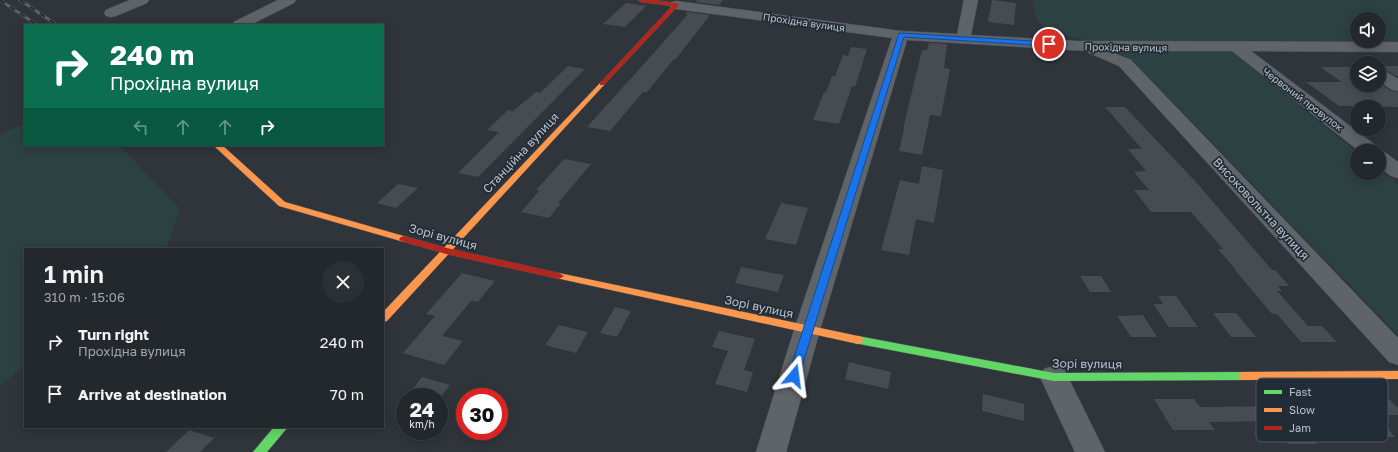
<!DOCTYPE html>
<html lang="en">
<head>
<meta charset="utf-8">
<style>
  :root { --surface:#23282c; --page:#2b3034; --text:#f1f3f6; --muted:#a3a6a9; --line:#404448 }
  body { margin:0; font-family:"Golos Text",sans-serif; background:var(--page); color:var(--text); height:100vh; display:flex; flex-direction:column; font-size:15px; white-space:nowrap }
  * { box-sizing:border-box; margin:0 }
  p { font-size:13px; color:var(--muted) }
  .icon { flex:none; width:22px; height:22px; fill:none; stroke:currentColor; stroke-width:2; stroke-linecap:round; stroke-linejoin:round }
  .map { position:relative; flex:1; overflow:hidden }
  .panel { position:absolute; left:24px; top:248px; width:360px; height:180px; display:flex; flex-direction:column; background:var(--surface); border-radius:0px; box-shadow:0 2px 10px #0003,0 0 0 1px var(--line) }
  .panel>* { flex:none }
  .banner { position:absolute; left:24px; top:24px; width:360px; height:122px; border-radius:0px; box-shadow:0 2px 10px #0003,0 0 0 1px var(--line); background:#0b6e4f; color:#fff; overflow:hidden }
  .tools { position:absolute; left:1350px; top:12px; display:grid; gap:8px }
  .tools a { display:grid; place-items:center; width:36px; height:36px; border-radius:50%; background:var(--surface); box-shadow:0 2px 10px #0003,0 0 0 1px var(--line); font-size:20px }
  .speed { position:absolute; left:396px; top:388px; display:flex; gap:8px; font-size:20px; font-weight:700; text-align:center }
  .speed>* { display:grid; place-content:center; width:52px; height:52px; border-radius:50%; background:var(--surface); box-shadow:0 2px 10px #0003,0 0 0 1px var(--line); line-height:1 }
  .speed small { font-size:10px; font-weight:400 }
  .speed .limit { border:6px solid #d22; background:#fff; color:#111 }
  .pin { position:absolute; display:grid; place-items:center; width:34px; height:34px; color:#fff; margin:-17px; border:2px solid #fff; border-radius:50%; box-shadow:0 1px 4px #0007 }
  .me { position:absolute; width:44px; margin:-22px; rotate:16deg; stroke-linejoin:round; filter:drop-shadow(0 0 3px #0008) }
  .turn { display:flex; align-items:center; gap:14px; height:84px; padding:0 20px; font-size:18px }
  .turn .icon { width:52px; height:52px; stroke-width:2.5 }
  .turn b { display:block; font-size:28px; line-height:34px }
  .lanes { display:flex; align-items:center; height:38px; padding:0 20px; background:#0003; justify-content:center; gap:20px; direction:ltr }
  .lanes .off { opacity:.35 }
  .round { display:grid; place-items:center; flex:none; width:42px; height:42px; border-radius:21px; background:var(--page) }
  .headline { display:flex; align-items:center; justify-content:space-between; height:68px; padding:0 20px }
  h1 { font-size:24px; font-weight:600; line-height:30px }
  ul { padding:0; list-style:none }
  li { display:flex; align-items:center; gap:12px; height:52px; padding:0 20px }
  li div { flex:1 }
  li b { display:block; font-size:15px }
  li em { font-style:normal }
  .map>svg:first-child { display:block }
  .green { fill:#2c4142; fill-rule:evenodd }
  .building { fill:#474c52 }
  .lines { fill:none; stroke-linecap:round; stroke-linejoin:round }
  .street-casing { stroke:#4c5156; stroke-width:1 }
  .fast-casing { stroke:#4c5156; stroke-width:1 }
  .slow-casing { stroke:#4c5156; stroke-width:1 }
  .jam-casing { stroke:#4c5156; stroke-width:1 }
  .street { fill:#5f6469; fill-rule:evenodd }
  .fast { fill:#63d668; fill-rule:evenodd }
  .slow { fill:#ff974d; fill-rule:evenodd }
  .jam { fill:#b3261e; fill-rule:evenodd }
  .rail-casing { stroke:#5d6267; stroke-width:3 }
  .rail { stroke:#222c36; stroke-width:2; stroke-dasharray:6; stroke-linecap:butt }
  .route { fill:#1a73e8; stroke:#114b97 }
  .labels { text-anchor:middle; stroke-width:3.5; stroke-linejoin:round; paint-order:stroke }
  .far-street-label { font-size:10px; fill:#bac2cb; stroke:#222c36 }
  .street-label { font-size:12px; fill:#bac2cb; stroke:#222c36 }
  .key { fill:#222c36; stroke:#505963; stroke-width:1 }
  .key-label { font-size:11px; fill:#bac2cb }
</style>
</head>
<body>
<div class="map">
<svg width="1398" height="452" viewBox="0 0 1398 452">
  <rect width="100%" height="100%" fill="#2f353b"/>
  <path class="green" d="M 1032,0 L 1398,0 L 1398,41 L 1225,41 L 1226,47 L 1357,152 L 1357,173 L 1379,173 L 1379,169 L 1398,184 L 1398,335 L 1134,62 L 1121,54 L 1080,39 L 1050,32 L 1037,21 ZM 1357,19 L 1379,19 L 1379,41 L 1357,41 Z
    M 25,123 L 25,145 L 119,145 L 180,209 L 166,249 L 25,249 L 25,366 L 0,385 L 0,135 Z"/>
  <path class="building" d="M 697,0 L 723,0 L 719,5 L 696,2 Z
    M 992,0 L 1016,3 L 1014,25 L 989,22 L 988,20 Z
    M 626,3 L 646,6 L 625,27 L 603,24 Z
    M 687,12 L 710,15 L 675,60 L 673,60 L 647,92 L 643,92 L 610,131 L 587,127 L 660,46 L 688,14 L 685,14 Z
    M 929,43 L 947,44 L 944,68 L 950,69 L 941,116 L 930,115 L 922,155 L 899,151 L 904,129 L 903,129 L 922,50 L 927,50 Z
    M 851,47 L 867,49 L 855,87 L 852,86 L 839,124 L 813,120 L 824,92 L 826,93 L 832,76 L 835,76 L 843,55 L 848,56 Z
    M 568,66 L 585,69 L 478,177 L 458,173 L 499,132 L 487,130 L 508,110 L 513,111 L 536,92 L 540,93 Z
    M 1379,66 L 1398,66 L 1398,77 L 1386,70 L 1379,68 Z
    M 1320,67 L 1357,67 L 1357,85 L 1379,85 L 1379,83 L 1391,91 L 1398,92 L 1398,107 L 1339,106 L 1306,82 L 1342,82 Z
    M 1105,107 L 1125,107 L 1195,181 L 1272,270 L 1275,270 L 1289,286 L 1278,286 L 1282,291 L 1277,291 L 1308,326 L 1322,326 L 1337,342 L 1301,342 L 1277,314 L 1272,314 L 1235,270 L 1236,270 L 1218,249 L 1223,249 L 1191,212 L 1151,212 L 1134,190 L 1149,190 L 1134,172 L 1146,171 L 1128,149 L 1142,149 Z
    M 564,159 L 591,164 L 558,203 L 561,203 L 549,218 L 521,212 L 539,191 L 536,190 Z
    M 922,166 L 943,170 L 934,223 L 916,219 L 909,255 L 881,250 L 900,180 L 919,184 Z
    M 398,184 L 418,188 L 396,208 L 377,203 Z
    M 781,203 L 808,208 L 796,245 L 765,239 Z
    M 741,267 L 784,275 L 778,292 L 735,283 Z
    M 462,273 L 495,281 L 478,302 L 471,301 L 442,336 L 463,341 L 444,365 L 403,353 L 435,316 L 426,314 Z
    M 1080,276 L 1101,276 L 1111,292 L 1090,292 Z
    M 1158,296 L 1176,296 L 1198,327 L 1169,327 L 1153,304 L 1163,304 Z
    M 615,307 L 631,311 L 617,337 L 600,333 Z
    M 1213,313 L 1236,313 L 1256,337 L 1231,337 Z
    M 1143,315 L 1157,337 L 1131,337 L 1117,316 Z
    M 559,325 L 588,332 L 576,353 L 545,345 Z
    M 719,331 L 755,339 L 744,370 L 753,372 L 747,392 L 715,384 L 728,351 L 712,347 Z
    M 849,362 L 891,372 L 888,389 L 845,379 Z
    M 422,377 L 450,385 L 439,399 L 439,397 L 428,397 L 410,392 Z
    M 983,394 L 1024,404 L 1024,421 L 982,411 Z
    M 1154,399 L 1194,399 L 1200,407 L 1288,406 L 1317,444 L 1288,444 L 1264,410 L 1264,421 L 1209,422 L 1215,430 L 1173,430 Z
    M 1329,400 L 1390,400 L 1398,408 L 1398,415 L 1376,415 L 1395,437 L 1355,437 L 1343,423 L 1347,423 Z
    M 189,430 L 214,438 L 200,452 L 166,452 Z"/>
  <g class="lines">
    <g class="street-casing">
      <path id="street" d="M 130,0 L 149,0 L 147,3 L 116,16 L 111,17 L 106,16 L 104,13 L 106,10 Z
        M 278,0 L 296,0 L 294,3 L 250,25 L 232,25 L 234,22 Z
        M 964,0 L 978,0 L 971,35 L 1077,41 L 1398,42 L 1398,52 L 1251,51 L 1378,147 L 1380,151 L 1386,153 L 1398,162 L 1398,178 L 1391,176 L 1379,167 L 1379,151 L 1359,151 L 1232,51 L 1109,51 L 1131,60 L 1398,338 L 1398,365 L 1389,362 L 1119,66 L 1089,53 L 1087,51 L 907,40 L 820,330 L 786,452 L 756,452 L 794,330 L 892,38 L 676,9 L 671,8 L 669,5 L 671,2 L 676,1 L 901,31 L 957,34 Z
        M 1379,69 L 1385,71 L 1398,79 L 1398,91 L 1392,90 L 1379,81 Z
        M 1054,366 L 1064,369 L 1105,452 L 1075,452 L 1040,377 L 1044,369 Z"/>
    </g>
    <g class="fast-casing">
      <path id="fast" d="M 858,336 L 1054,373 L 1244,372 L 1248,373 L 1250,376 L 1248,379 L 1244,380 L 1054,381 L 854,343 L 853,340 L 854,337 Z
        M 274,427 L 288,427 L 267,452 L 253,452 Z"/>
    </g>
    <g class="slow-casing">
      <path id="slow" d="M 602,82 L 605,84 L 604,85 L 387,321 L 383,322 L 383,312 L 600,83 Z
        M 213,145 L 222,145 L 285,202 L 407,237 L 409,239 L 404,242 L 279,206 Z
        M 559,273 L 858,336 L 862,337 L 863,340 L 862,343 L 858,344 L 556,278 L 554,276 Z
        M 1398,371 L 1398,379 L 1244,380 L 1240,379 L 1238,376 L 1240,373 L 1244,372 Z"/>
    </g>
    <g class="jam-casing">
      <path id="jam" d="M 638,0 L 653,0 L 676,3 L 679,5 L 604,85 L 600,85 L 600,83 L 672,6 L 641,2 Z
        M 404,236 L 447,248 L 559,273 L 564,276 L 559,279 L 446,254 L 401,241 L 399,239 L 401,237 Z"/>
    </g>
    <use href="#street" class="street"/>
    <use href="#fast" class="fast"/>
    <use href="#slow" class="slow"/>
    <use href="#jam" class="jam"/>
    <g class="rail-casing">
      <path id="rail" d="M 0,0 L 37,25
        M 20,0 L 57,25"/>
    </g>
    <use href="#rail" class="rail"/>
  </g>
  <path class="route" d="M 899,33 L 1049,42 L 1052,44 L 1049,46 L 904,37 L 799,376 L 798,379 L 794,380 L 790,379 L 788,376 Z"/>
  <g class="labels">
    <g class="far-street-label">
      <text transform="translate(804 22) rotate(8)" y="4">Прохідна вулиця</text>
      <text transform="translate(1126 47) rotate(1)" y="4">Прохідна вулиця</text>
      <text transform="translate(1303 99) rotate(37)" y="4">Червоний провулок</text>
    </g>
    <g class="street-label">
      <text transform="translate(521 153) rotate(-47)" y="4">Станційна вулиця</text>
      <text transform="translate(1261 209) rotate(47)" y="4">Високовольтна вулиця</text>
      <text transform="translate(443 237) rotate(15)" y="4">Зорі вулиця</text>
      <text transform="translate(759 307) rotate(12)" y="4">Зорі вулиця</text>
      <text transform="translate(1087 364) rotate(1)" y="4">Зорі вулиця</text>
    </g>
  </g>
  <rect x="1256" y="378" width="132" height="64" rx="6" class="key"/>
  <rect x="1264" y="390" width="18" height="4" fill="#63d668"/>
  <rect x="1264" y="408" width="18" height="4" fill="#ff974d"/>
  <rect x="1264" y="426" width="18" height="4" fill="#b3261e"/>
  <g class="key-label">
    <text x="1289" y="396">Fast</text>
    <text x="1289" y="414">Slow</text>
    <text x="1289" y="432">Jam</text>
  </g>
</svg>
<div class="tools">
<a><svg class="icon" aria-label="sound" viewBox="0 0 24 24"><path d="M4 9h4l5-4v14l-5-4H4zM17 9q2 3 0 6"/></svg></a>
<a><svg class="icon" aria-label="layers" viewBox="0 0 24 24"><path d="M12 4l9 5-9 5-9-5zM3 14l9 5 9-5"/></svg></a>
<a>+</a>
<a>−</a>
</div>
<div class="speed"><div>24<small>km/h</small></div><div class="limit">30</div></div>
<div class="pin" style="left:1049px;top:44px;background:#d93025"><svg class="icon" aria-label="arrive" viewBox="0 0 24 24"><path d="M6 21V4h12l-3 4 3 4H6"/></svg></div>
<svg class="me" style="left:794px;top:376px" viewBox="-20 -20 40 40"><path d="M0-17L14 15 0 8-14 15z" fill="#1a73e8" stroke="#fff" stroke-width="4"/></svg>
<div class="banner">
<div class="turn"><svg class="icon" aria-label="right" viewBox="0 0 24 24"><path d="M7 20v-9h11M14 6l5 5-5 5"/></svg><div><b>240 m</b>Прохідна вулиця</div></div>
<div class="lanes"><svg class="icon off" aria-label="left" viewBox="0 0 24 24"><path d="M17 20v-9H6M10 6l-5 5 5 5"/></svg><svg class="icon off" aria-label="ahead" viewBox="0 0 24 24"><path d="M12 20V5M6 11l6-6 6 6"/></svg><svg class="icon off" aria-label="ahead" viewBox="0 0 24 24"><path d="M12 20V5M6 11l6-6 6 6"/></svg><svg class="icon" aria-label="right" viewBox="0 0 24 24"><path d="M7 20v-9h11M14 6l5 5-5 5"/></svg></div>
</div>
<section class="panel">
<div class="headline"><div><h1>1 min</h1><p>310 m · 15:06</p></div><a class="round"><svg class="icon" aria-label="close" viewBox="0 0 24 24"><path d="M6 6l12 12M18 6L6 18"/></svg></a></div>
<ul>
<li><svg class="icon" aria-label="right" viewBox="0 0 24 24"><path d="M7 20v-9h11M14 6l5 5-5 5"/></svg><div><b>Turn right</b><p>Прохідна вулиця</p></div><em>240 m</em></li>
<li><svg class="icon" aria-label="arrive" viewBox="0 0 24 24"><path d="M6 21V4h12l-3 4 3 4H6"/></svg><div><b>Arrive at destination</b></div><em>70 m</em></li>
</ul>
</section>
</div>
</body>
</html>
